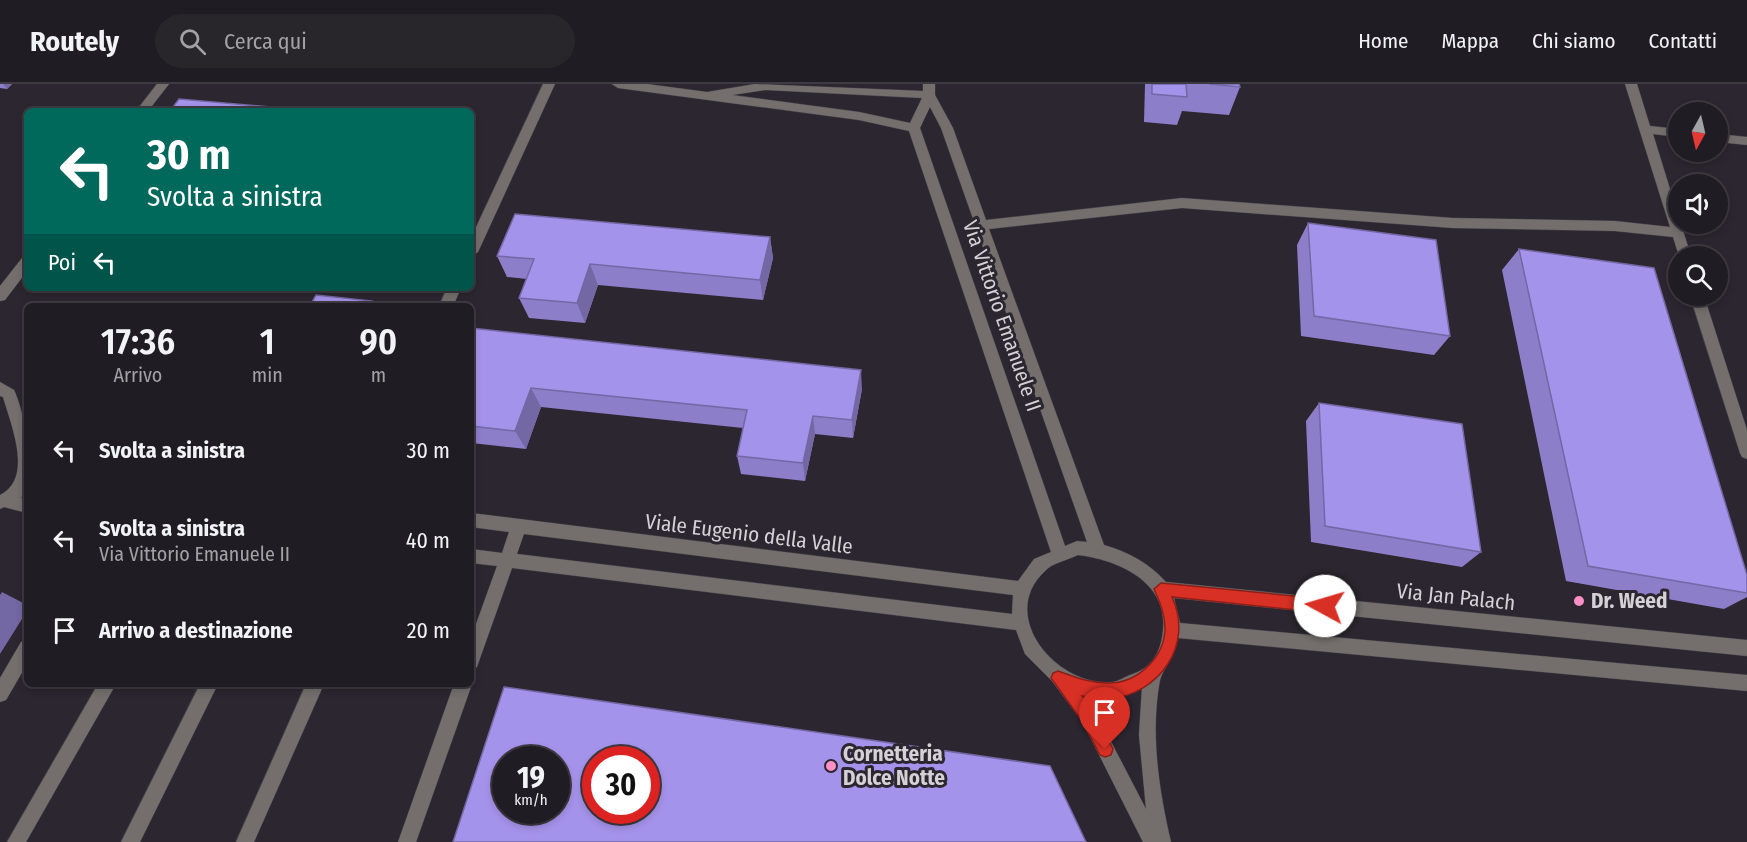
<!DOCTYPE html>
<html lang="it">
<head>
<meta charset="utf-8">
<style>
  :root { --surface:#201c23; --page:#28252b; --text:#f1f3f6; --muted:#a2a1a6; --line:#3d3a41 }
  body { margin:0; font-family:"Fira Sans Condensed",sans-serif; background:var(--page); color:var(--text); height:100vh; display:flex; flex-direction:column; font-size:22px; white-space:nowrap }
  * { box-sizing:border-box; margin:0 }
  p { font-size:20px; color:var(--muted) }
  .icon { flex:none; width:33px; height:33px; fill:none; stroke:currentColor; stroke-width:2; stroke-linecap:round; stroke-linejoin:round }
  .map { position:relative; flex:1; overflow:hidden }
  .sheet { position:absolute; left:24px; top:219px; width:450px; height:384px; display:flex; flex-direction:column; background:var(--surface); border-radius:9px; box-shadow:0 3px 9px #0003,0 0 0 2px var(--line) }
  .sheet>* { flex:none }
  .guide { position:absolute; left:24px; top:24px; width:450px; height:183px; border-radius:9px; box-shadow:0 3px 9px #0003,0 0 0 2px var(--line); background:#00695c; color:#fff; overflow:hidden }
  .needle { width:39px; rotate:188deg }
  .controls { position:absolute; left:1668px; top:18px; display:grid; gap:12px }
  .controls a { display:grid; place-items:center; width:60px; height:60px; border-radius:50%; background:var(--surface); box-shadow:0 3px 9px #0003,0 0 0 2px var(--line); font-size:30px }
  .speed { position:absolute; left:492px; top:662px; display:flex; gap:12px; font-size:30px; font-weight:700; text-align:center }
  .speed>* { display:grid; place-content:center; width:78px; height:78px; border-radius:50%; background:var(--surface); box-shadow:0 3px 9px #0003,0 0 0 2px var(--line); line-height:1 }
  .speed small { font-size:15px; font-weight:400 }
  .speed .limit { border:9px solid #d22; background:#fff; color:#111 }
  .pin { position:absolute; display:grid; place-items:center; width:51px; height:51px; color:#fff; margin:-62px -26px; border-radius:50% 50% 50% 0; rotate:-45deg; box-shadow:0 0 6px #0007 }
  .pin .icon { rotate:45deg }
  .me { position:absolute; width:66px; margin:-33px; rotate:276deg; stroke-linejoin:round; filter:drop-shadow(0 0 4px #0008) }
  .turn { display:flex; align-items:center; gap:21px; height:126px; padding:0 24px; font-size:27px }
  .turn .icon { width:78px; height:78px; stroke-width:2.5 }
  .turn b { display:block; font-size:42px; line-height:51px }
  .then { display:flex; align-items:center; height:57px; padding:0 24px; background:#0003; gap:12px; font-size:22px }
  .eta { display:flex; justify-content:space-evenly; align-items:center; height:102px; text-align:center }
  .eta b { font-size:36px; font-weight:600; line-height:42px }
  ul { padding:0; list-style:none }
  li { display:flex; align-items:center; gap:18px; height:90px; padding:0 24px }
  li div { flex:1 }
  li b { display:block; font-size:22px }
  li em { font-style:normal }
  header { display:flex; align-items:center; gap:36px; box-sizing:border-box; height:84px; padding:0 30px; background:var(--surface); border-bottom:2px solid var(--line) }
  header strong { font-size:28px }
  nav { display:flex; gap:33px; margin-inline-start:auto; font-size:21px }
  .search { width:420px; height:54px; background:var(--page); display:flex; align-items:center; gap:15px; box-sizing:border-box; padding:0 21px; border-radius:33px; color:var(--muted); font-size:22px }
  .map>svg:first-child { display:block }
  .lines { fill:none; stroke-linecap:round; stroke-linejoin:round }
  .minor-casing { stroke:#46414a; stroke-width:1 }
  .minor { fill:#746f6d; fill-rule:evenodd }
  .wall { fill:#8d7ec9 }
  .shaded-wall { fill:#7367a4 }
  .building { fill:#a493ea; stroke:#7367a4; stroke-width:1.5; fill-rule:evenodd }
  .route { fill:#d93025; stroke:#8d1f18; stroke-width:1.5 }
  .poi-dot { fill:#fb8fc6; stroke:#2b262f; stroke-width:2 }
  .labels { text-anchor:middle; stroke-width:6; stroke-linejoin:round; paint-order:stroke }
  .street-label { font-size:21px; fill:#d4d1d7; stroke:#2b262f }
  .poi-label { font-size:21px; font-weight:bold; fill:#d4d1d7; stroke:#2b262f; text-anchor:start }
</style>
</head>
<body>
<header>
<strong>Routely</strong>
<div class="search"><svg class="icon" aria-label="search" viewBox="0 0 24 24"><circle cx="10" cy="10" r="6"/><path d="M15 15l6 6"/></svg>Cerca qui</div>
<nav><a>Home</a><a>Mappa</a><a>Chi siamo</a><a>Contatti</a></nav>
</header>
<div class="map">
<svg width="1747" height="758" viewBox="0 0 1747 758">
  <rect width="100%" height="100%" fill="#2b262f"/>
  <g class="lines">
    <g class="minor-casing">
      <path id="minor" d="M 157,0 L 169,0 L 148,27 L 136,27 Z
        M 543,0 L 555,0 L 478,168 L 471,173 L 471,154 Z
        M 612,0 L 647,0 L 707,8 L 755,0 L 923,7 L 923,0 L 935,0 L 935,11 L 953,44 L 986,136 L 1182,114 L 1453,134 L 1615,137 L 1670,143 L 1625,0 L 1637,0 L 1650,42 L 1678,45 L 1678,53 L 1653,50 L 1678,131 L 1678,140 L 1681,140 L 1691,172 L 1679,172 L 1673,153 L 1615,147 L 1453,144 L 1182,124 L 989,145 L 1104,461 C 1128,468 1149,479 1166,498 L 1747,556 L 1747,572 L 1174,514 L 1180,539 L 1747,591 L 1747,607 L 1178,554 C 1175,571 1163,585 1160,596 C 1150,649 1159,707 1171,758 L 1143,758 L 1082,637 L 1052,597 L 1025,570 L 1016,546 L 512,484 L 479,577 L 477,583 L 471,585 L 471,554 L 497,482 L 471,479 L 471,465 L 502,469 L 509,448 L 471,443 L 471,429 L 1018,497 L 1034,475 L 1051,468 L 909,47 L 859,36 L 618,4 ZM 766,6 L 922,14 L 910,39 L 859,28 L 732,11 ZM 930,23 L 941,44 L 1087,458 L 1077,457 L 1065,462 L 920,44 ZM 524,450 L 1013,511 L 1012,530 L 517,470 ZM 1078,471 C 1119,476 1168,498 1163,546 C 1162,556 1160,565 1155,573 C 1149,583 1141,587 1130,591 C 1125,593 1119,597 1113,598 C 1058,604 996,532 1045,487 C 1052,479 1068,476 1078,471 ZM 1142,603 L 1139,651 L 1146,725 L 1094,625 L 1084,612 L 1115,615 Z
        M 1718,50 L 1747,53 L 1747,61 L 1718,58 Z
        M 27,172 L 27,187 L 5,216 L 0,217 L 0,202 L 22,174 Z
        M 447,204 L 461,204 L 453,222 L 439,222 Z
        M 1690,212 L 1704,212 L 1747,346 L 1747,375 L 1742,373 L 1740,369 Z
        M 0,298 L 14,306 C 25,329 36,393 21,414 L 27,415 L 27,429 L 4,423 L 0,425 L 0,411 C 34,394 11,341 3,313 L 0,312 Z
        M 27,556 L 27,580 L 6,616 L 0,618 L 0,594 L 21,558 Z
        M 471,599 L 472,600 L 416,758 L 398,758 L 454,600 Z
        M 98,600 L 116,600 L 26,758 L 7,758 Z
        M 200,600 L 218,600 L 140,758 L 121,758 Z
        M 306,600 L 324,600 L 254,758 L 236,758 Z"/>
    </g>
    <use href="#minor" class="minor"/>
  </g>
  <path class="wall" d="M 0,0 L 12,0 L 7,5 L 0,4 Z
    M 1145,0 L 1239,0 L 1240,3 L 1229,31 L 1182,27 L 1177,41 L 1144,38 Z
    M 1308,139 L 1450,252 L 1434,271 L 1301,252 L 1297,161 Z
    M 770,153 L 773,174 L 763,216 L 598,201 L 585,239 L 529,234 L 519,214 L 527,195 L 507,193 L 497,172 Z
    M 1519,165 L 1747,491 L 1747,513 L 1724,525 L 1566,497 L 1502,186 Z
    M 471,244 L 862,305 L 853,354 L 815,350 L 805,397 L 741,390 L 737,372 L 743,344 L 541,323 L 526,365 L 471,359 Z
    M 1319,319 L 1481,468 L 1462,483 L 1311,458 L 1306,337 Z"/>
  <path class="shaded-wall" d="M 3,0 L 12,0 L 7,5 Z
    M 770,153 L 773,174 L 763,216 L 760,196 Z
    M 590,180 L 598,201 L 585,239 L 577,219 Z
    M 372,217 L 375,222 L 369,222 Z
    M 861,286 L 862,305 L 853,354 L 852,336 Z
    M 531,304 L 541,323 L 526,365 L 515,347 Z
    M 813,332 L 815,350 L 805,397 L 803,379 Z
    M 2,508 L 27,521 L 27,527 L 0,570 L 0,511 Z"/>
  <path class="building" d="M 1152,0 L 1186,0 L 1187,13 L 1152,10 Z
    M 1209,0 L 1239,0 L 1240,3 Z
    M 179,15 L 317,27 L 170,27 Z
    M 515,130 L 770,153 L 760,196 L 590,180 L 577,219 L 519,214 L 534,175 L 497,172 Z
    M 1308,139 L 1436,156 L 1450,252 L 1314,232 Z
    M 1519,165 L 1654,184 L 1747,491 L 1747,509 L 1588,482 Z
    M 316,211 L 372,217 L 369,222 L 310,222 Z
    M 471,244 L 861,286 L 852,336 L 813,332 L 803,379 L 737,372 L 747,326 L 531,304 L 515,347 L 471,342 L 471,301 L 473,297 L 471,297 Z
    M 1319,319 L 1462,340 L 1481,468 L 1325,442 Z
    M 504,603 L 1050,682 L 1086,758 L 453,758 ZM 506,675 L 556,675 L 556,726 L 506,726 ZM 596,675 L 646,675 L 646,726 L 596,726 Z"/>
  <path class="route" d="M 1161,499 L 1325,515 L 1333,522 L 1325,529 L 1172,513 C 1194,561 1160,609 1110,615 C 1101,615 1091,613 1082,612 L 1093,626 L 1113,665 L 1111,671 L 1105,673 L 1100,671 L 1082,637 L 1051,594 L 1053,589 L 1058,587 C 1075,593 1089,599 1107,599 C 1136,600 1164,575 1165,545 C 1165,530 1160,518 1154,505 Z"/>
  <g class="poi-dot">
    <circle cx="1579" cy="517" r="6"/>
    <circle cx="831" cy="682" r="6"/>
  </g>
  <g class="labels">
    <g class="street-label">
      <text transform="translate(1002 232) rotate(71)" y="7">Via Vittorio Emanuele II</text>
      <text transform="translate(749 450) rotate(7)" y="7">Viale Eugenio della Valle</text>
      <text transform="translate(1456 513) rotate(6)" y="7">Via Jan Palach</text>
    </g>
    <g class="poi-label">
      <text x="1591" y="524">Dr. Weed</text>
      <text x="843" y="677">Cornetteria<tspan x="843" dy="24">Dolce Notte</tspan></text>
    </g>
  </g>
</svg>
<div class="controls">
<a><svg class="needle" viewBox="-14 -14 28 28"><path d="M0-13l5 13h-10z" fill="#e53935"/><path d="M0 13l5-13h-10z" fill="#a2a1a6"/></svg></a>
<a><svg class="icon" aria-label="sound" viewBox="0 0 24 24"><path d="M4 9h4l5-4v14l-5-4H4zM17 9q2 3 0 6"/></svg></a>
<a><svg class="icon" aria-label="search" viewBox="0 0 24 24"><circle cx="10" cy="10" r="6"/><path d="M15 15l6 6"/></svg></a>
</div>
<div class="speed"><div>19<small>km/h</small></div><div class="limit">30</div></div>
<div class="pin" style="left:1105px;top:665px;background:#d93025"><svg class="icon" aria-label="arrive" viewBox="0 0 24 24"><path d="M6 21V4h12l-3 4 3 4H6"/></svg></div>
<svg class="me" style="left:1325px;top:522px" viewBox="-20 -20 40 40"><circle r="19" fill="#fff"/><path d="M0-13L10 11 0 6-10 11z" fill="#d93025"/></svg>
<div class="guide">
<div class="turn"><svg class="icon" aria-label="left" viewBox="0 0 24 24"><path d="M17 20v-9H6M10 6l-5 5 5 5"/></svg><div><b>30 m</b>Svolta a sinistra</div></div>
<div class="then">Poi<svg class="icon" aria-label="left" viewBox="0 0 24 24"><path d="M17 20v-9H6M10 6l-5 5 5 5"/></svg></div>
</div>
<section class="sheet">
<div class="eta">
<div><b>17:36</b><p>Arrivo</p></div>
<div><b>1</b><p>min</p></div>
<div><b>90</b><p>m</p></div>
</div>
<ul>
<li><svg class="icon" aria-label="left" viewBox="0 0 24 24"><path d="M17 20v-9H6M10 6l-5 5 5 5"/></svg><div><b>Svolta a sinistra</b></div><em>30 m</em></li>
<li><svg class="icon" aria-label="left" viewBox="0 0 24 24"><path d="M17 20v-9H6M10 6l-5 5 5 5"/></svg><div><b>Svolta a sinistra</b><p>Via Vittorio Emanuele II</p></div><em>40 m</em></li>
<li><svg class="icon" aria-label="arrive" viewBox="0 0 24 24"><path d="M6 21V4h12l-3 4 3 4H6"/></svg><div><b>Arrivo a destinazione</b></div><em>20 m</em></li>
</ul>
</section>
</div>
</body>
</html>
